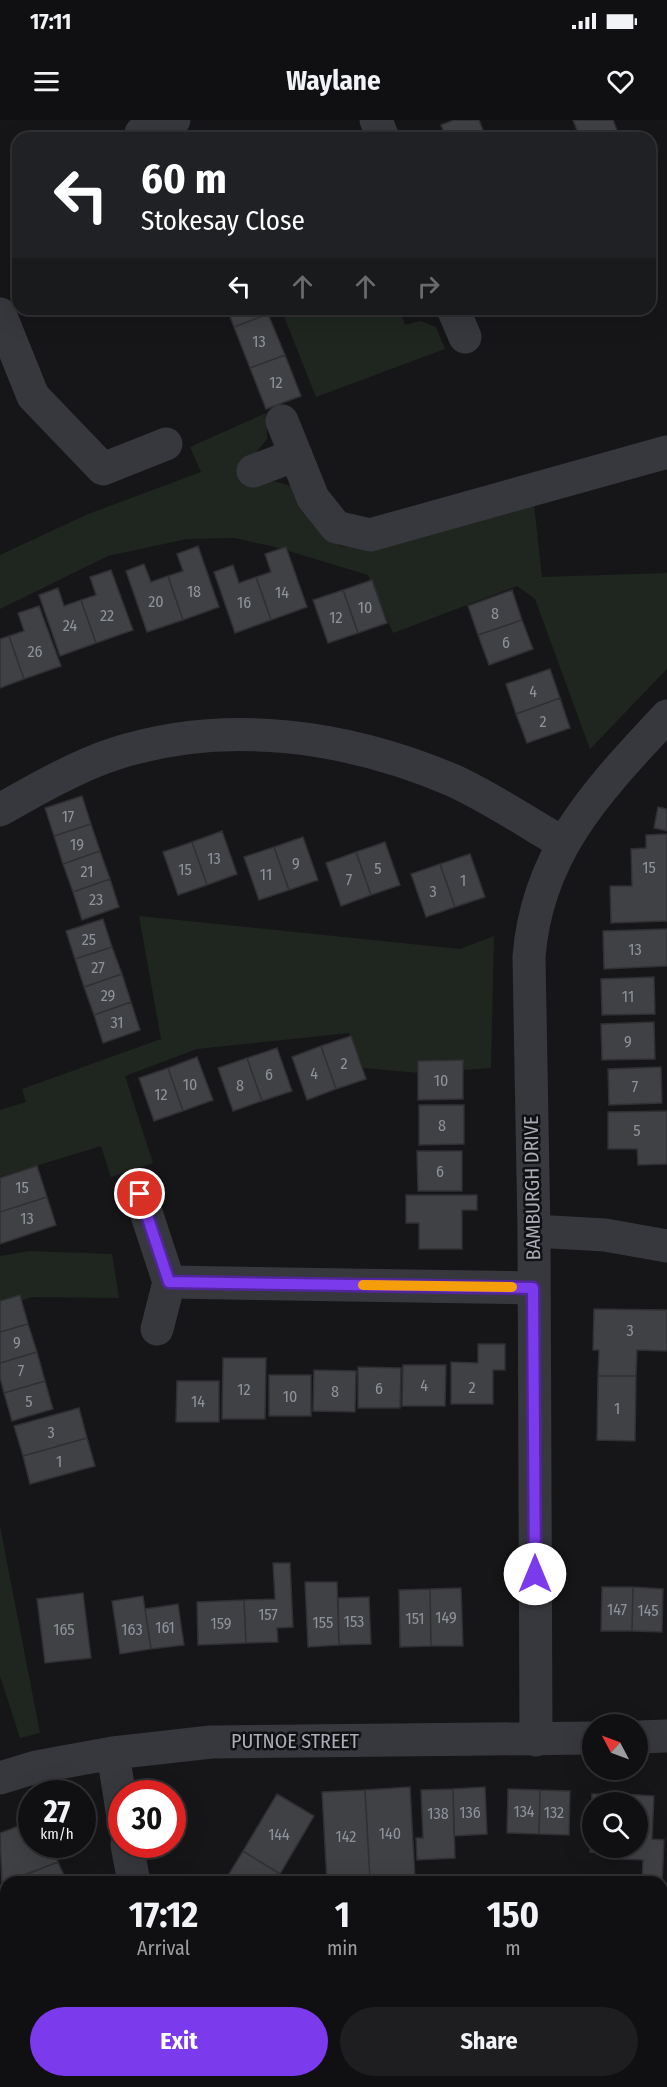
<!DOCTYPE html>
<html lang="en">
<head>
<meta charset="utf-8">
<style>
  :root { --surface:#101012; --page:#1e1e20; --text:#f1f3f6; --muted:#9c9d9f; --line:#303032; --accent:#7c3aed }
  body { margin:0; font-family:"Fira Sans Condensed",sans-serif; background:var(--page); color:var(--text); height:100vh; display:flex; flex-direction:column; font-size:22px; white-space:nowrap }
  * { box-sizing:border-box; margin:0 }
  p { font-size:20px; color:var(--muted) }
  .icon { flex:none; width:33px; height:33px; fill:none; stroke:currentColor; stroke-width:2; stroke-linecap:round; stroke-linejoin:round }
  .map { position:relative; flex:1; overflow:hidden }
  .side { position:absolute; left:0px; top:1756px; width:668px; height:212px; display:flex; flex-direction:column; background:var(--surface); border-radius:18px 18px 0 0; box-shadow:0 6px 24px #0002,0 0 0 2px var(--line) }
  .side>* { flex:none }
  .guide { position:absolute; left:12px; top:12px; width:644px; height:183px; border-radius:18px; box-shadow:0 6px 24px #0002,0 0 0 2px var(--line); background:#202124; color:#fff; overflow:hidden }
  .needle { width:39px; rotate:311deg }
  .buttons { position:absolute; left:582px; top:1594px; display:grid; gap:12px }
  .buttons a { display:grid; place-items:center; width:66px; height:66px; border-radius:50%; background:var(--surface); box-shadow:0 6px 24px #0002,0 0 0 2px var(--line); font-size:30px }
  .speed { position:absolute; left:18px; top:1660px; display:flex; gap:12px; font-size:30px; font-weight:700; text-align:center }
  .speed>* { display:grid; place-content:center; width:78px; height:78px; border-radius:50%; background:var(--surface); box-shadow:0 6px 24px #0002,0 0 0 2px var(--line); line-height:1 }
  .speed small { font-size:15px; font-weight:400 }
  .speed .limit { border:9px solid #d22; background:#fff; color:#111 }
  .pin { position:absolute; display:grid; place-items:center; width:51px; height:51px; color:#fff; margin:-26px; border:3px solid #fff; border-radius:50%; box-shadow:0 2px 6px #0007 }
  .me { position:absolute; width:66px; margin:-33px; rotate:0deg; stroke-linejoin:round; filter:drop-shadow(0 0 4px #0008) }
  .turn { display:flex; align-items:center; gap:21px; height:126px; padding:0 30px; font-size:27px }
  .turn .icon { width:78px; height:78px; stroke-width:2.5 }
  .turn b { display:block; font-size:42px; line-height:51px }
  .lanes { display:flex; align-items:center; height:57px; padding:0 30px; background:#0003; justify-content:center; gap:30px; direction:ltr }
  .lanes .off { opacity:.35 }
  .eta { display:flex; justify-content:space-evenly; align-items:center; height:102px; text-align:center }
  .eta b { font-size:36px; font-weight:700; line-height:42px }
  .action { display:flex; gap:12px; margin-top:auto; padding:12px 30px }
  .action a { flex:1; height:69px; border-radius:36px; background:var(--accent); color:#fff; font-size:24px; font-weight:700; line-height:69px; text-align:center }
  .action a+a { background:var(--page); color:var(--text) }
  .status { display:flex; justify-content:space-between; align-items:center; height:42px; padding:0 30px; background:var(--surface); direction:ltr }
  .status svg { height:16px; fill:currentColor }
  header { display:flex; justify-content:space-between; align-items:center; height:78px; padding:0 30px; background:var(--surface); font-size:27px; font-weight:700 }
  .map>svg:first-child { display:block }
  .green { fill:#1e261f }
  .building { fill:#404145; stroke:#303034; stroke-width:1.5 }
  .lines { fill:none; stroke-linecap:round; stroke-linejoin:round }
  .minor { stroke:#37383d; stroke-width:33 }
  .route-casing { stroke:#51269a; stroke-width:15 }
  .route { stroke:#7c3aed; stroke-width:10 }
  .slow { stroke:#f59e0b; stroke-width:10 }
  .labels { text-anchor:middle; stroke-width:5; stroke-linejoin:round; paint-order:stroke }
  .number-label { font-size:16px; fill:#8e929b }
  .street-label { font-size:20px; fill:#a8adb8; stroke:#111113 }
</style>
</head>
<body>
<div class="status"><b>17:11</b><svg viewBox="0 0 49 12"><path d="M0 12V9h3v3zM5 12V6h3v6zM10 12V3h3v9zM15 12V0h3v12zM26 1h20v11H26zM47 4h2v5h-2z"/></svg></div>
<header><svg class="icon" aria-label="menu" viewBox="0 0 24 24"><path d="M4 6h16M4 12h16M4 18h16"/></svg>Waylane<svg class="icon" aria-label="heart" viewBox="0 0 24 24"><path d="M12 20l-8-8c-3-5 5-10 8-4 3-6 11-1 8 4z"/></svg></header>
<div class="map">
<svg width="667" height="1967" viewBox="0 0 667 1967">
  <rect width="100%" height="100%" fill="#161618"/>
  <path class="green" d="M 281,189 L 399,189 L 405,205 L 420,201 L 436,207 L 445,229 L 316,277 Z
    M 266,293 L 267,319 L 255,334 L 242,339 L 254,367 L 273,361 L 291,366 L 316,407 L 340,426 L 370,429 L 534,384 L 542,457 L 667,453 L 667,549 L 590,629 L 535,479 L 517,466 L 393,513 L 368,455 L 275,427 L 234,418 L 187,419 L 108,436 L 0,489 L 0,435 L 88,394 L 201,352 L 190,327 Z
    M 139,796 L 460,829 L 494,816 L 491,948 L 420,953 L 363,948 L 349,913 L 197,929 L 125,956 L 153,1043 L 111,1057 L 101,1026 L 0,1057 L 0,990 L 26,982 L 22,969 L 161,919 Z
    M 29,1131 L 112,1134 L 119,1178 L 32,1177 L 0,1188 L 0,1136 Z
    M 0,1406 L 40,1613 L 20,1618 L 0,1556 Z"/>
  <path class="building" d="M 454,0 L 479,0 L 486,18 L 446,18 L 441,5 Z
    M 573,0 L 613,0 L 620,18 L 580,18 Z
    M 650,93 L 656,108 L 650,111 Z
    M 227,189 L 267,189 L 268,194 L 234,207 Z
    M 268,194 L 285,235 L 250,248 L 234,207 Z
    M 285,235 L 301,276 L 266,289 L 250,248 Z
    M 198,426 L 219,487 L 183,500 L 168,456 L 183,451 L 177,434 Z
    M 286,427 L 307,487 L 271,500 L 256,457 L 271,452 L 265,434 Z
    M 144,444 L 151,462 L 168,456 L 183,500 L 147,512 L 126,451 Z
    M 233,445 L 239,463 L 256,457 L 271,500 L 235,513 L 214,452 Z
    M 111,450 L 133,510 L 96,523 L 81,480 L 96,475 L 90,457 Z
    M 372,460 L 387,503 L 358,513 L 343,470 Z
    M 58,468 L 64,486 L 81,480 L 96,523 L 60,536 L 39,475 Z
    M 343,470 L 358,513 L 328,523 L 313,480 Z
    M 512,470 L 522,500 L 478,515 L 468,486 Z
    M 39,486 L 61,546 L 24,559 L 9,516 L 24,511 L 18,493 Z
    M 522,500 L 533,529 L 489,545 L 478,515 Z
    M 9,516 L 24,559 L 0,568 L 0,519 Z
    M 550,549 L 560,578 L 516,594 L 506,564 Z
    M 560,578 L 570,608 L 527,623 L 516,594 Z
    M 82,676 L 91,704 L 54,716 L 45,688 Z
    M 658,687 L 667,689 L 667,711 L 654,708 Z
    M 91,704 L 100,731 L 63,744 L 54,716 Z
    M 222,711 L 237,754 L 207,765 L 192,722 Z
    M 667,714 L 667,801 L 611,803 L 610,766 L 632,766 L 631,729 L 646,728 L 646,715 Z
    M 303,717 L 318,760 L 289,770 L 274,727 Z
    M 192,722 L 207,765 L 178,775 L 163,732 Z
    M 385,722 L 400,765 L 371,775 L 356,732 Z
    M 274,727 L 289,770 L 259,780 L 244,737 Z
    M 100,731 L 110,759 L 73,772 L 63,744 Z
    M 356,732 L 371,775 L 341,786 L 326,743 Z
    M 470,734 L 485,777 L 455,787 L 440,744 Z
    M 440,744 L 455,787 L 426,797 L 411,754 Z
    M 110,759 L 119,787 L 82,800 L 73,772 Z
    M 103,799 L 112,827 L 75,839 L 66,811 Z
    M 667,809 L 667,846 L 604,849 L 603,811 Z
    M 112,827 L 122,854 L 84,867 L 75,839 Z
    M 122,854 L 131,882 L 94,895 L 84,867 Z
    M 654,857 L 655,894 L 602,895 L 601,859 Z
    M 131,882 L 140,910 L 103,923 L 94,895 Z
    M 654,902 L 655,939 L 602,940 L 601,904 Z
    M 351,916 L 366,959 L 336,969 L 321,926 Z
    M 321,926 L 336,969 L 307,980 L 292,937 Z
    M 277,928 L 292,971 L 262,981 L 247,938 Z
    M 197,937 L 213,980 L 183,991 L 168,948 Z
    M 247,938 L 262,981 L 233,991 L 218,948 Z
    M 463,940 L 463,979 L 418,980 L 418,941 Z
    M 661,947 L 662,983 L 609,985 L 608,949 Z
    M 168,948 L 183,991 L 154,1001 L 139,958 Z
    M 419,985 L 464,985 L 464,1024 L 419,1025 Z
    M 667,991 L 667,1044 L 638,1045 L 637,1029 L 608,1029 L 608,992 Z
    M 417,1031 L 462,1031 L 462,1071 L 418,1071 Z
    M 37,1046 L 47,1077 L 0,1092 L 0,1058 Z
    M 406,1075 L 477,1075 L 477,1090 L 462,1090 L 462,1129 L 419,1129 L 419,1103 L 406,1103 Z
    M 47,1077 L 56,1105 L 0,1124 L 0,1092 Z
    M 20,1175 L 28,1204 L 0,1212 L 0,1181 Z
    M 594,1189 L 667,1190 L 667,1231 L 637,1230 L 636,1256 L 598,1256 L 599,1230 L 593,1230 Z
    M 28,1204 L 37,1232 L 0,1243 L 0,1212 Z
    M 478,1224 L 505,1224 L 505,1250 L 493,1250 L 493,1284 L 451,1284 L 451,1242 L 478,1243 Z
    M 37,1232 L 45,1261 L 4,1273 L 0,1258 L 0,1243 Z
    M 223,1238 L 266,1238 L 265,1299 L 222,1299 Z
    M 403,1245 L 446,1245 L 445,1286 L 402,1286 Z
    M 358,1247 L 401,1248 L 400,1288 L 358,1288 Z
    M 314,1250 L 356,1251 L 355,1292 L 313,1291 Z
    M 269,1255 L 311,1255 L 311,1296 L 269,1296 Z
    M 598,1256 L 636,1256 L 635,1321 L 597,1320 Z
    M 45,1261 L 53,1289 L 12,1301 L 4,1273 Z
    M 177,1261 L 219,1261 L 219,1302 L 176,1302 Z
    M 79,1288 L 87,1318 L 23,1336 L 14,1306 Z
    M 87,1318 L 95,1346 L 30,1364 L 23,1336 Z
    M 273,1443 L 290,1443 L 293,1507 L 277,1508 L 278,1522 L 246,1523 L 244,1480 L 275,1479 Z
    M 305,1462 L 337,1462 L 339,1525 L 308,1527 Z
    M 602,1467 L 633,1467 L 632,1511 L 601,1511 Z
    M 633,1467 L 663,1469 L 662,1512 L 632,1511 Z
    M 461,1468 L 463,1526 L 431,1526 L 430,1469 Z
    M 430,1469 L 431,1526 L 400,1527 L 399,1470 Z
    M 83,1473 L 91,1538 L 45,1543 L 37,1479 Z
    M 143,1476 L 151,1529 L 120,1534 L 112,1481 Z
    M 369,1477 L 371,1524 L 339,1525 L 338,1478 Z
    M 244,1480 L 246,1523 L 198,1525 L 197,1482 Z
    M 178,1484 L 184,1525 L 151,1529 L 145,1489 Z
    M 410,1667 L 415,1757 L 370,1760 L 365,1670 Z
    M 485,1667 L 487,1714 L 454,1716 L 453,1669 Z
    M 453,1669 L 455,1738 L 417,1740 L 416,1718 L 423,1718 L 421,1670 Z
    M 508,1669 L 540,1670 L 539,1714 L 507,1713 Z
    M 365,1670 L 370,1760 L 327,1762 L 322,1672 Z
    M 540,1670 L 570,1671 L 569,1715 L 539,1714 Z
    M 277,1674 L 314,1696 L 280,1754 L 243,1731 Z
    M 592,1674 L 623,1674 L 623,1683 L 592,1683 L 592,1728 L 621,1728 L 621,1733 L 590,1732 Z
    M 623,1674 L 654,1676 L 652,1719 L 664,1720 L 662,1765 L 642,1762 L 643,1740 L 621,1739 L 621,1728 L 638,1728 L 638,1683 L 623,1683 Z
    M 32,1701 L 32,1725 L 52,1725 L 58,1742 L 2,1764 L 0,1713 Z
    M 243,1731 L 280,1754 L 275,1762 L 224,1762 Z
    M 58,1742 L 67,1762 L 6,1762 Z
    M 667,1943 L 667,1967 L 643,1967 L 642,1962 L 662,1962 L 662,1944 Z
    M 133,1962 L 179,1962 L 183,1967 L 136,1967 Z
    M 336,1962 L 357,1962 L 350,1967 L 339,1967 Z
    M 597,1962 L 614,1962 L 615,1967 L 582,1967 Z"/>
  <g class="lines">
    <path class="minor" d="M 376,0 L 383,18
      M 143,18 L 141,13 L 174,0
      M 453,189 L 465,217
      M 0,194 L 33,276 L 103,349 L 166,324
      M 282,301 L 313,378 L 336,407 L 370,415 L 667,332
      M 253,351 L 296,335
      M 0,690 C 35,670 77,646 114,634 C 225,598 346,615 452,660 C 490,677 526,702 563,723
      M 140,1074 L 169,1162 L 157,1209
      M 534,1111 L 605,1115 L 667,1126
      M 169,1162 L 533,1168
      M 638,1617 L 667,1616
      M 536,1620 L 534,1111 L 529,837 C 537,732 599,669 667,596
      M 113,1633 L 122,1691
      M 0,1658 L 36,1647 L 113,1633 L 211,1622 L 592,1618
      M 127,1725 L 134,1762
      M 246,1962 L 250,1967"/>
  </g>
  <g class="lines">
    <g class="route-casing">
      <path id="route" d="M 140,1074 L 169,1162 L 533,1168 L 535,1454"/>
    </g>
    <use href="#route" class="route"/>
    <path class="slow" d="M 363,1165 L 512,1167"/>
  </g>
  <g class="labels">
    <g class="number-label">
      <text x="259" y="227">13</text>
      <text x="276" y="268">12</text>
      <text x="194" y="477">18</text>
      <text x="282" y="478">14</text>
      <text x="156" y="487">20</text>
      <text x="244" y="488">16</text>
      <text x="365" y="493">10</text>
      <text x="495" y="499">8</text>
      <text x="107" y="501">22</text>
      <text x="336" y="503">12</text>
      <text x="70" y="511">24</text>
      <text x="506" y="528">6</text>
      <text x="35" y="537">26</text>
      <text x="533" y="577">4</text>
      <text x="543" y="607">2</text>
      <text x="68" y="702">17</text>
      <text x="77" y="730">19</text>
      <text x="214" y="744">13</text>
      <text x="296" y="749">9</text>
      <text x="649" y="753">15</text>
      <text x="378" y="754">5</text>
      <text x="185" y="755">15</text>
      <text x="87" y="757">21</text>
      <text x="266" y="760">11</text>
      <text x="349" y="765">7</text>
      <text x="463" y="766">1</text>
      <text x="433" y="777">3</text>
      <text x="96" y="785">23</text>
      <text x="89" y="825">25</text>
      <text x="635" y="835">13</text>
      <text x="98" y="853">27</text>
      <text x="108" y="881">29</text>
      <text x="628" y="882">11</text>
      <text x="117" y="908">31</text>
      <text x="628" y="927">9</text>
      <text x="344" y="949">2</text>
      <text x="314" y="959">4</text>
      <text x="269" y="960">6</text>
      <text x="441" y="966">10</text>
      <text x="190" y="970">10</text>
      <text x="240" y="971">8</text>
      <text x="635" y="972">7</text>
      <text x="161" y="980">12</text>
      <text x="442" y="1011">8</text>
      <text x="637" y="1016">5</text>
      <text x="440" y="1057">6</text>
      <text x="22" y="1073">15</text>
      <text x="27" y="1104">13</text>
      <text x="630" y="1216">3</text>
      <text x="17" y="1228">9</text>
      <text x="21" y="1256">7</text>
      <text x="424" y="1271">4</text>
      <text x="472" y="1273">2</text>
      <text x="379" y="1274">6</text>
      <text x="244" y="1275">12</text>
      <text x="335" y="1277">8</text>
      <text x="290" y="1282">10</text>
      <text x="29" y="1287">5</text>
      <text x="198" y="1287">14</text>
      <text x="617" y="1294">1</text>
      <text x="51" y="1318">3</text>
      <text x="59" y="1347">1</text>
      <text x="617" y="1495">147</text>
      <text x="648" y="1496">145</text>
      <text x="268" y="1500">157</text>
      <text x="446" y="1503">149</text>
      <text x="415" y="1504">151</text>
      <text x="354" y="1507">153</text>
      <text x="323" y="1508">155</text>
      <text x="221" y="1509">159</text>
      <text x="165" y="1513">161</text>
      <text x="64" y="1515">165</text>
      <text x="132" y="1515">163</text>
      <text x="524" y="1697">134</text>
      <text x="470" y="1698">136</text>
      <text x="554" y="1698">132</text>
      <text x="438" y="1699">138</text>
      <text x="390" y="1719">140</text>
      <text x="279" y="1720">144</text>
      <text x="346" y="1722">142</text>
    </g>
    <g class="street-label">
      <text transform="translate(532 1068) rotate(-91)" y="7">BAMBURGH DRIVE</text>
      <text x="295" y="1628">PUTNOE STREET</text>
    </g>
  </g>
</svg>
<div class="buttons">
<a><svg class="needle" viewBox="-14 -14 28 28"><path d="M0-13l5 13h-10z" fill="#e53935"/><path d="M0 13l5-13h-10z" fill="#9c9d9f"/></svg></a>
<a><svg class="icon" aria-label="search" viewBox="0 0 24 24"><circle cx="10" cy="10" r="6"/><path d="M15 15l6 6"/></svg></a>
</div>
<div class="speed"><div>27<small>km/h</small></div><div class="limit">30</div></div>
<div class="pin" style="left:140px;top:1074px;background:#d93025"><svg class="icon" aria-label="arrive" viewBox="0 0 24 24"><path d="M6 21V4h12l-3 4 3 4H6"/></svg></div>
<svg class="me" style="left:535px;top:1454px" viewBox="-20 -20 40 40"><circle r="19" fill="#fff"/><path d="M0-13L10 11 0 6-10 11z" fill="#7c3aed"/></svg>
<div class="guide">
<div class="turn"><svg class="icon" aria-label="left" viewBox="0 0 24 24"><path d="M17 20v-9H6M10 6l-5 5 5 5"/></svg><div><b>60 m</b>Stokesay Close</div></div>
<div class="lanes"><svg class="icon" aria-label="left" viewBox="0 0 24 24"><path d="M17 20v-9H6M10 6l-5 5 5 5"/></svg><svg class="icon off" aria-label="ahead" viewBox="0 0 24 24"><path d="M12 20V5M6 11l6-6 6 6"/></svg><svg class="icon off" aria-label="ahead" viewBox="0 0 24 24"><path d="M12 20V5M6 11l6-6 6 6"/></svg><svg class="icon off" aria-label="right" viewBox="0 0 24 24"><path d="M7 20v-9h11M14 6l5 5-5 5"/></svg></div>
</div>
<section class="side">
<div class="eta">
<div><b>17:12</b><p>Arrival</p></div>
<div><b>1</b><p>min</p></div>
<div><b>150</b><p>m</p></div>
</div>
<div class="action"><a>Exit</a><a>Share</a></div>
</section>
</div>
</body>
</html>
